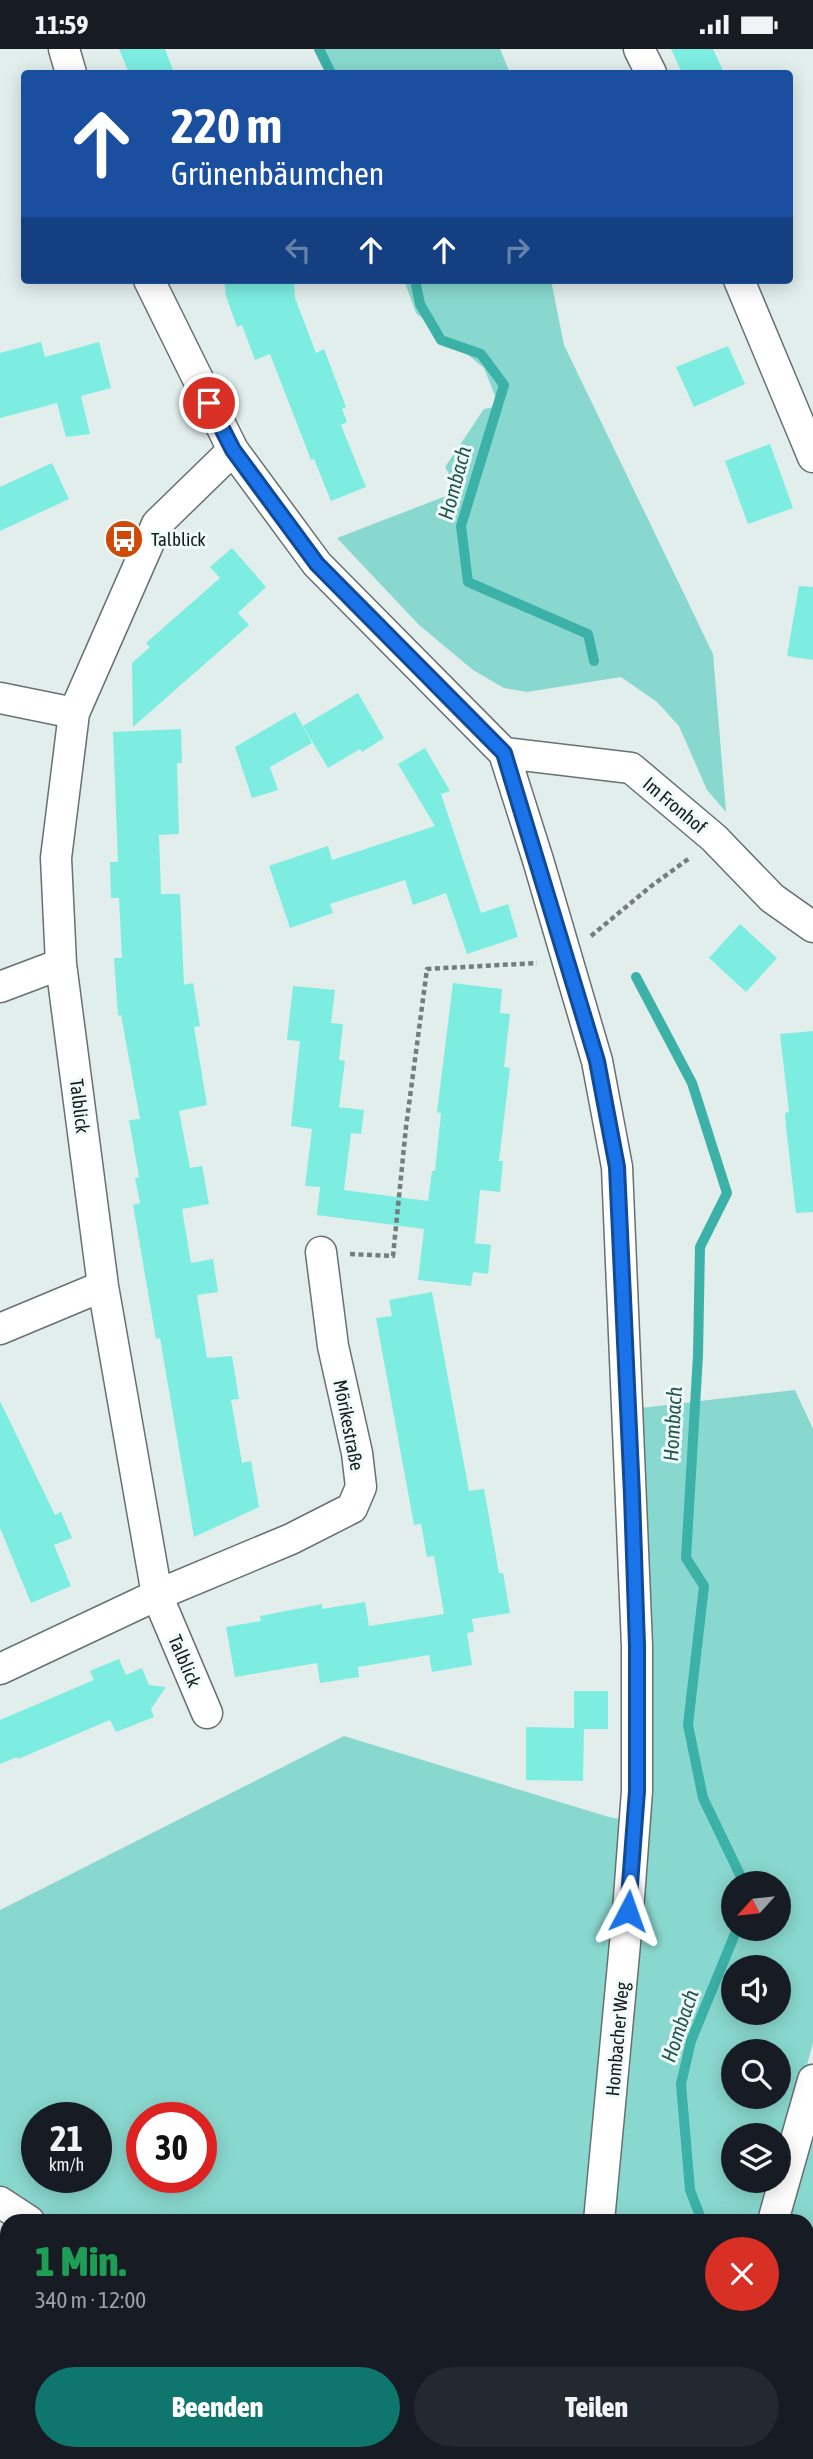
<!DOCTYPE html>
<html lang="de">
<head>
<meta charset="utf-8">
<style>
  :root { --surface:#171b24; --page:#242831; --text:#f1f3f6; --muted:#9ea1a6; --accent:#0f766e }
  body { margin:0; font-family:"Asap Condensed",sans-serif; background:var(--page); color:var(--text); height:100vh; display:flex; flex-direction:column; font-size:26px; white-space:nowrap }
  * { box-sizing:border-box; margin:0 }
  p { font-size:23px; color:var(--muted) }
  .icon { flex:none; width:38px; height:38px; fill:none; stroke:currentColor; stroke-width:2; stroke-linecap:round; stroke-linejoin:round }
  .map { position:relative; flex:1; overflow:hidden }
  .panel { position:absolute; left:0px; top:2165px; width:814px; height:247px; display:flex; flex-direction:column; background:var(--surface); border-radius:21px 21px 0 0; box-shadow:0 4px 18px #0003 }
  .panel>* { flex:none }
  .guide { position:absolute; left:21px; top:21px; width:772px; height:214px; border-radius:7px; box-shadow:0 4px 18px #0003; background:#1a4fa0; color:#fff; overflow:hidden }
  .needle { width:46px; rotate:243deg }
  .controls { position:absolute; left:721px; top:1822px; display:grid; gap:14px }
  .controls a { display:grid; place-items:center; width:70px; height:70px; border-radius:50%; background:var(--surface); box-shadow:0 4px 18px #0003; font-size:35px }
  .speed { position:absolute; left:21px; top:2053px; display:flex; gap:14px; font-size:35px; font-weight:700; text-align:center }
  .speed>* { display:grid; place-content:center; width:91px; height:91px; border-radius:50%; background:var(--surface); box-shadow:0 4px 18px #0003; line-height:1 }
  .speed small { font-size:18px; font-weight:400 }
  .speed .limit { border:10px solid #d22; background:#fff; color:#111 }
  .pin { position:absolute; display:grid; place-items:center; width:60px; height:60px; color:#fff; margin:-30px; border:4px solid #fff; border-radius:50%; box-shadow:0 2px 7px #0007 }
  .me { position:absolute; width:77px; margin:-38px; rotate:4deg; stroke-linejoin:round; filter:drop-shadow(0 0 5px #0008) }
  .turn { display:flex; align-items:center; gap:24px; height:147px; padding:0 35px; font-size:32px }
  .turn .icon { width:91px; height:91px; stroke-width:2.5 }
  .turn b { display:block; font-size:49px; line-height:60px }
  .lanes { display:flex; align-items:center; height:66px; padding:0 35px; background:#0003; justify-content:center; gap:35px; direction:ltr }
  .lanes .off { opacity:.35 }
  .round { display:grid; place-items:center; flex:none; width:74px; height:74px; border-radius:37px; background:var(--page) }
  .overview { display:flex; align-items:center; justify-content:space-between; height:119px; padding:0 35px }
  h1 { font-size:42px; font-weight:800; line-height:52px; color:#1e9e55 }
  .button { display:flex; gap:14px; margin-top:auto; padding:14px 35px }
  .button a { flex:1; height:80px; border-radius:42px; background:var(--accent); color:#fff; font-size:28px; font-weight:800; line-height:80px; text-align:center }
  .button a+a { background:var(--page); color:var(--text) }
  .status { display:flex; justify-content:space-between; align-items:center; height:49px; padding:0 35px; background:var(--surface); direction:ltr }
  .status svg { height:19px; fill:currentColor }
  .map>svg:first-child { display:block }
  .green { fill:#89d8cf; fill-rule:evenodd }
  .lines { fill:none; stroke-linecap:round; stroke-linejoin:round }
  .stream { stroke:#3cb1a7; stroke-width:10 }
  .building { fill:#7dede1 }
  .minor-casing { stroke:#667170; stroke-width:33 }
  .path { stroke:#747d7c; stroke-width:4.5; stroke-dasharray:5 3.5; stroke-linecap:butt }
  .minor { stroke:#fff; stroke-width:30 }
  .route-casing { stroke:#114b97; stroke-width:18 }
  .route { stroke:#1a73e8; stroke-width:12 }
  .labels { text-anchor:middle; stroke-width:6; stroke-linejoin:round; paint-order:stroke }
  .poi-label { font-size:19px; fill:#171b1b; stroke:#eefbf9; text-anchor:start }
  .street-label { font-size:19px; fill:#171b1b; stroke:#eefbf9 }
  .water-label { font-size:21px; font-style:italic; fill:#255651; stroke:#eefbf9 }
</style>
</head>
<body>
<div class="status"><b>11:59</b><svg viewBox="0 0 49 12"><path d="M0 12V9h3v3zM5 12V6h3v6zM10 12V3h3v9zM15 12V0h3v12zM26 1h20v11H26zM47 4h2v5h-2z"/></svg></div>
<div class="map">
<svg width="813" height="2410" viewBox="0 0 813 2410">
  <rect width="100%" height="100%" fill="#e1eeec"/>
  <path class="green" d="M 322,0 L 500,0 L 510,24 L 331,24 Z
    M 404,231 L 551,231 L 564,296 L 713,605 L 726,763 L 707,741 L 679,677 L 657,653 L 621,628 L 527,643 L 504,639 L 473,621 L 419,576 L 337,489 L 459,442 L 445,418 L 484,360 L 499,357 L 484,319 L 416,264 Z
    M 795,1341 L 813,1380 L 813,1994 L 779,2118 L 779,2086 L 733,2086 L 733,2132 L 775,2132 L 762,2172 L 610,2172 L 641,1359 ZM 733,1834 L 779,1834 L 779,1880 L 733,1880 ZM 733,1918 L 779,1918 L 779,1964 L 733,1964 ZM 733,2002 L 779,2002 L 779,2048 L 733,2048 Z
    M 344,1687 L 609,1768 L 624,1771 L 589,2172 L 39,2172 L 0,2140 L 0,1861 ZM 37,2068 L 96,2068 L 96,2128 L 37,2128 ZM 142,2068 L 201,2068 L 201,2128 L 142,2128 Z
    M 813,2092 L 813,2275 L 807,2266 L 807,2172 L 783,2172 L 810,2094 Z
    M 7,2239 L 7,2404 L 585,2404 L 586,2410 L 0,2410 L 0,2247 Z"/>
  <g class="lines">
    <path class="stream" d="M 319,0 L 331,24
      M 415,231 L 420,255 L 441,291 L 481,305 L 504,336 L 461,477 L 468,533 L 588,585 L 594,612
      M 636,928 L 692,1034 L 727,1144 L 700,1198 L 698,1306 L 686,1509 L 704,1537 L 688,1676 L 703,1749 L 741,1828 L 741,1834
      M 702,2172 L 690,2141 L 681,2035 L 691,1992 L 737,1880
      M 643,2404 L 648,2410"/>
  </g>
  <path class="building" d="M 119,0 L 165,0 L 174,24 L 129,24 Z
    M 671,0 L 713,0 L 724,24 L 682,24 Z
    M 224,231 L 294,231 L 295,249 L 316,304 L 324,300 L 346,358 L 342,360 L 347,373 L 341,376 L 366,438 L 331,452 L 314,410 L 311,411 L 270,305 L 255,311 L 242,276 L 237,278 L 226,247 Z
    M 41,293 L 45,308 L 99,293 L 111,339 L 81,347 L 90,385 L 66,388 L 57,354 L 0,369 L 0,304 Z
    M 728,297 L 745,335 L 694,358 L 676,318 Z
    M 770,395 L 793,459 L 748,475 L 725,412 Z
    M 52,414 L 69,450 L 0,482 L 0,438 Z
    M 232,499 L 266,538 L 238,564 L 249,576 L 133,678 L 132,614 L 150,598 L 146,594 L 220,529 L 210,518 Z
    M 799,537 L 813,538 L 813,611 L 787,607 Z
    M 358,644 L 384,689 L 362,703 L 360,700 L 328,719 L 303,677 Z
    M 295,663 L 312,694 L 270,718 L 278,741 L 252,749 L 235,698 Z
    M 181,680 L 182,714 L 177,714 L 179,785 L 159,786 L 161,845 L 180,845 L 184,936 L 193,934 L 200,977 L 194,978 L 207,1056 L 179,1062 L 190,1119 L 202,1117 L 209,1155 L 182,1160 L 191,1214 L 213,1210 L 218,1243 L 197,1246 L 207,1309 L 232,1307 L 239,1350 L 231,1351 L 242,1414 L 251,1412 L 259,1458 L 194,1488 L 160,1289 L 156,1290 L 133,1156 L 140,1154 L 135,1129 L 139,1128 L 129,1071 L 140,1070 L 121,966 L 118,967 L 114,909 L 122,909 L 119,849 L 111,849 L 110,813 L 118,813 L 113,683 Z
    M 425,699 L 450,742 L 441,745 L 481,864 L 508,855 L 518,888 L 467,905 L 446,844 L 413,856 L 405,831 L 330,855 L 333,864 L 290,879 L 269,817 L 328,797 L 332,811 L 435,777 L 398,715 Z
    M 740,875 L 777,909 L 746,943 L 709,909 Z
    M 453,934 L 502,940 L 500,964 L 510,965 L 504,1018 L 510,1019 L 499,1112 L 503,1112 L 500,1143 L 480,1141 L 475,1194 L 491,1196 L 488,1225 L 473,1223 L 471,1237 L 418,1231 L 424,1180 L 317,1166 L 320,1138 L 305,1137 L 312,1080 L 291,1077 L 300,992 L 287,991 L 293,937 L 335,941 L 331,974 L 343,975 L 339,1011 L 345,1012 L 339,1058 L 364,1061 L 361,1085 L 351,1084 L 344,1141 L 428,1152 L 432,1122 L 435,1122 L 441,1064 L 437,1063 Z
    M 813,982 L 813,1163 L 796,1164 L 786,1078 L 785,1064 L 789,1063 L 780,985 Z
    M 432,1243 L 469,1442 L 484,1440 L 499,1524 L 503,1524 L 510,1564 L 472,1570 L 474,1583 L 467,1584 L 472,1616 L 432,1623 L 429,1606 L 358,1618 L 359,1628 L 320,1634 L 317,1614 L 235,1628 L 226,1578 L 261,1572 L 260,1567 L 322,1555 L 322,1560 L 365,1553 L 369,1577 L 444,1565 L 434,1507 L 427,1508 L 421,1475 L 414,1476 L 376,1269 L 392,1267 L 389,1251 Z
    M 0,1352 L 55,1466 L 61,1463 L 72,1489 L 54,1496 L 71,1537 L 31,1554 L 0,1479 Z
    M 119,1610 L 126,1626 L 142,1619 L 149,1636 L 166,1638 L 151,1660 L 154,1668 L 116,1683 L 110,1671 L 18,1710 L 17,1708 L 0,1715 L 0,1671 L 94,1631 L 90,1622 Z
    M 574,1642 L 608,1642 L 608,1680 L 584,1680 L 583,1732 L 526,1731 L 526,1678 L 574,1679 Z"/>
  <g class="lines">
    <g class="minor-casing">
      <path id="minor" d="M 64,0 L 71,24
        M 639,0 L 651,24
        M 149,231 L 233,401 L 317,515 L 504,704 L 538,811 L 597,1012 L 617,1118 L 637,1597 L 637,1742 L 628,1862 L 599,2172
        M 739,231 L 813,408
        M 0,649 L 74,664
        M 504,704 L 631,719 L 714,789 L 772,849 L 813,878
        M 0,938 L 61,915
        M 0,1280 L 103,1237
        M 0,1620 L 157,1546 L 291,1490 L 352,1459 L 361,1438 L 357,1404 L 333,1297 L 321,1203
        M 207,1664 L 157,1546 L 103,1237 L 61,915 L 56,809 L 74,664 L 157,475 L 233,401
        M 0,2153 L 29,2172
        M 773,2172 L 813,2031
        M 0,2234 L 7,2225
        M 594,2404 L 595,2410"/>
    </g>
    <path class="path" d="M 591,887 L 650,838 L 691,808
      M 350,1205 L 393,1207 L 406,1078 L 427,920 L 537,914"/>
    <use href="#minor" class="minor"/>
  </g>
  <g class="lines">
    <g class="route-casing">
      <path id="route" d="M 209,354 L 233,401 L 317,515 L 504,704 L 597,1012 L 617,1118 L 632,1446 L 637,1597 L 637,1742 L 628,1862"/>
    </g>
    <use href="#route" class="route"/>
  </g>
  <defs>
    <g id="bus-disc" transform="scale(2.0125)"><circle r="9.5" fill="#cf4a07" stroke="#eefbf9"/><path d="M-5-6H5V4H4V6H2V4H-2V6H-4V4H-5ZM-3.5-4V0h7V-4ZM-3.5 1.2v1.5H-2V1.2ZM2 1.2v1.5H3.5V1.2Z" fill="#fff"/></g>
  </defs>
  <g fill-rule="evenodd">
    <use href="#bus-disc" x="124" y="490"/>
  </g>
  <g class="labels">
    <g class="poi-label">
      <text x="151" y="497">Talblick</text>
    </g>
    <g class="street-label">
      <text transform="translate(675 756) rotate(40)" y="7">Im Fronhof</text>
      <text transform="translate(80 1057) rotate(83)" y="7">Talblick</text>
      <text transform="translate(349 1376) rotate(79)" y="7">Mörikestraße</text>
      <text transform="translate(185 1612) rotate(67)" y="7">Talblick</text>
      <text transform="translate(617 1990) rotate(-85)" y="7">Hombacher Weg</text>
    </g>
    <g class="water-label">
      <text transform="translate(455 434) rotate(-75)" y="7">Hombach</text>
      <text transform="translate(673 1375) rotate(-87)" y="7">Hombach</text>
      <text transform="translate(680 1977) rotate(-71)" y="7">Hombach</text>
    </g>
  </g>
</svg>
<div class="controls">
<a><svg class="needle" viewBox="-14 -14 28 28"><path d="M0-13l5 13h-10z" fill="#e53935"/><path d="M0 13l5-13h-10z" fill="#9ea1a6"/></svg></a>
<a><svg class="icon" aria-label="sound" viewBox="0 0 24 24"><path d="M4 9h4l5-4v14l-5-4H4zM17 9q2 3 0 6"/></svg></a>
<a><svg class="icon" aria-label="search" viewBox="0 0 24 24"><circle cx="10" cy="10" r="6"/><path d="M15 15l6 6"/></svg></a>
<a><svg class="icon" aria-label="layers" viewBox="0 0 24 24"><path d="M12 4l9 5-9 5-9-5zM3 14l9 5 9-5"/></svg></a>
</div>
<div class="speed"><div>21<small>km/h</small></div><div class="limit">30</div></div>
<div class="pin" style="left:209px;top:354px;background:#d93025"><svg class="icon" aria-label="arrive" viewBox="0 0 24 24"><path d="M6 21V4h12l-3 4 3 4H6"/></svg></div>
<svg class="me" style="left:628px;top:1862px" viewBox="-20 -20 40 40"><path d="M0-17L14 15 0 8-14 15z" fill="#1a73e8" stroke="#fff" stroke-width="4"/></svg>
<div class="guide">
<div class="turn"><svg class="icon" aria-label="ahead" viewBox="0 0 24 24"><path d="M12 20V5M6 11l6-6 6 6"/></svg><div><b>220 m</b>Grünenbäumchen</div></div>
<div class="lanes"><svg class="icon off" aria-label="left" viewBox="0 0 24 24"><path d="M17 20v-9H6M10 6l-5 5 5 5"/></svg><svg class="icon" aria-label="ahead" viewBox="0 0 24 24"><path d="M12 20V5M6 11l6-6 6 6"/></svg><svg class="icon" aria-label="ahead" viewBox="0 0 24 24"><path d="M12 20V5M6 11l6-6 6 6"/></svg><svg class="icon off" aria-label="right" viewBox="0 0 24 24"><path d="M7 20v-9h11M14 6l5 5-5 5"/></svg></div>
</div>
<section class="panel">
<div class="overview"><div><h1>1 Min.</h1><p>340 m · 12:00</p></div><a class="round" style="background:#d93025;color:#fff"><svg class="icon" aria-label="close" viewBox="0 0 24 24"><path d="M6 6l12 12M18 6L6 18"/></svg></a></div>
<div class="button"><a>Beenden</a><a>Teilen</a></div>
</section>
</div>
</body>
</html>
